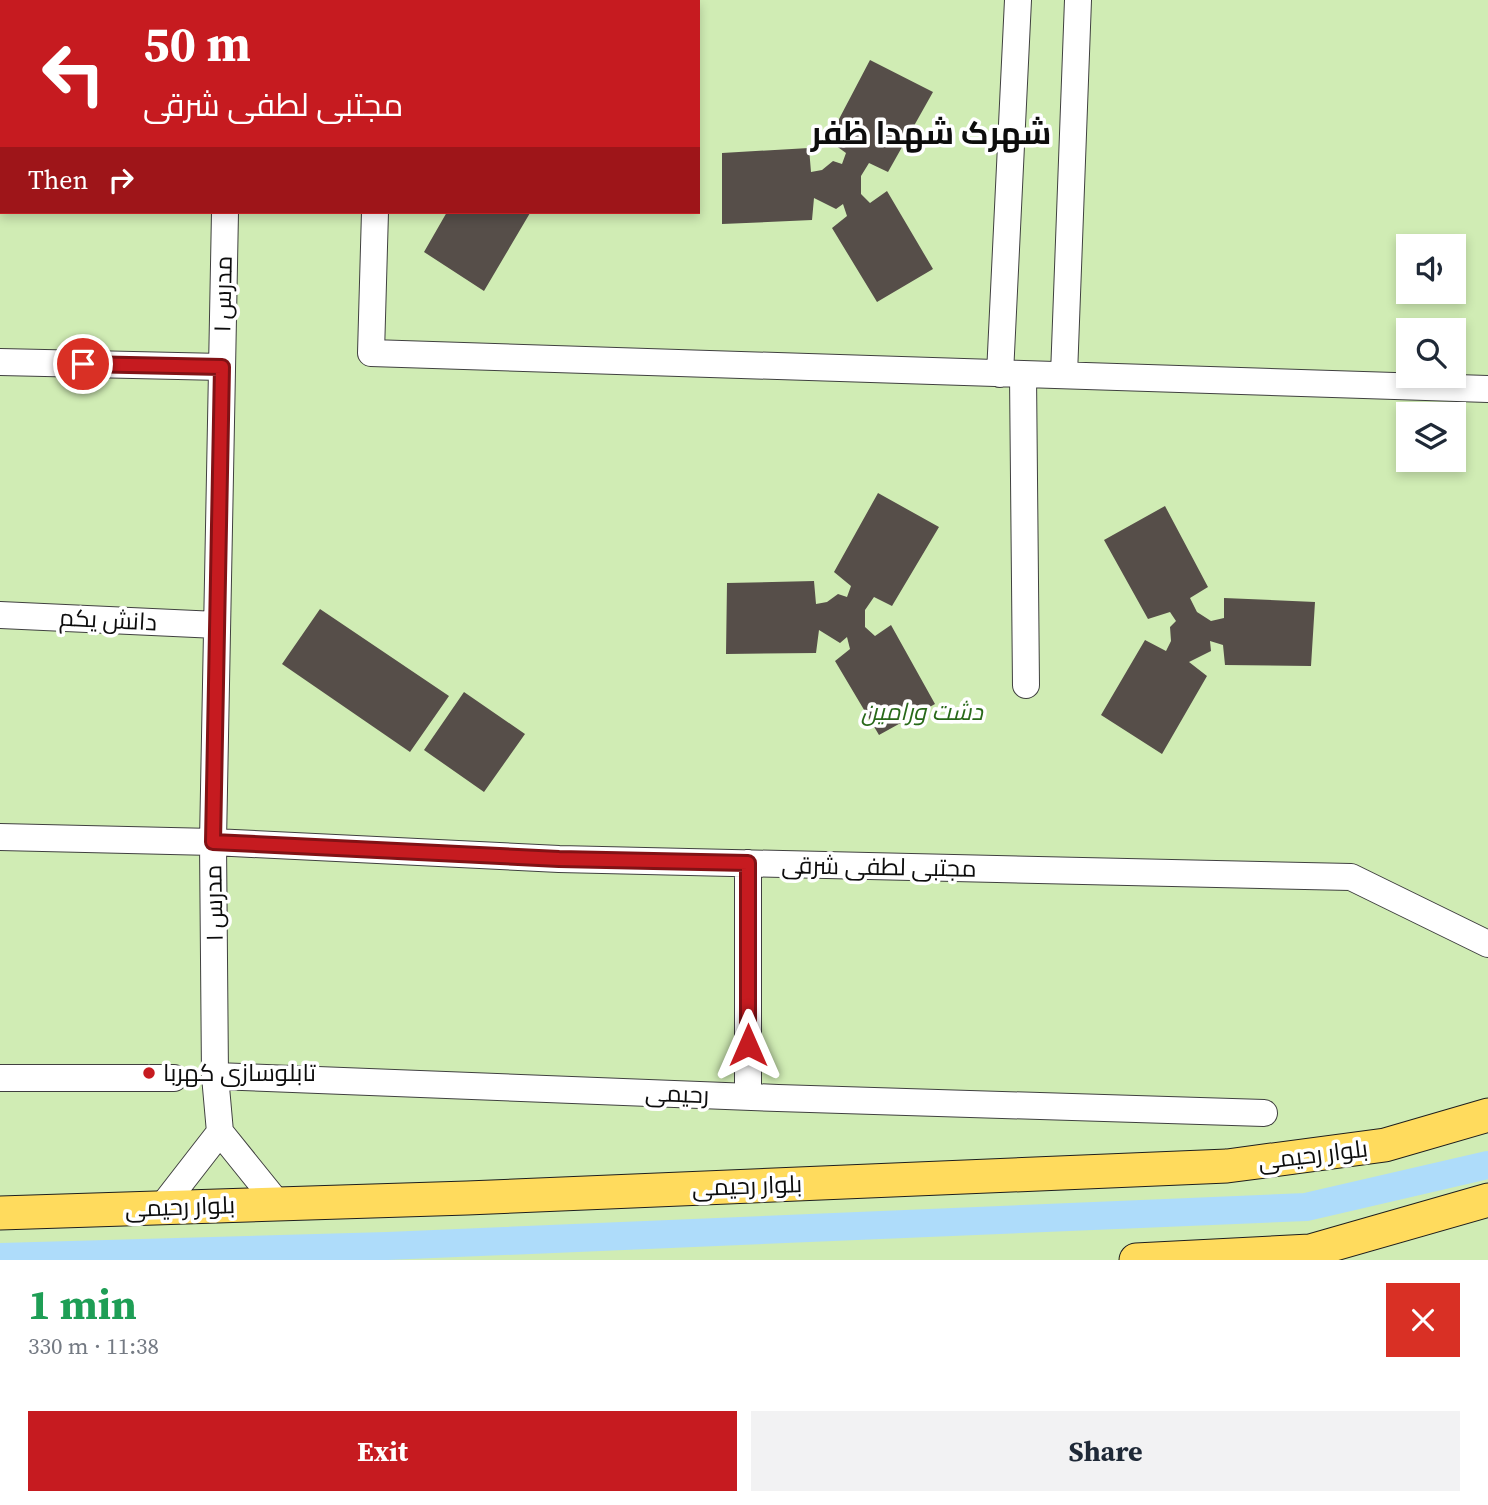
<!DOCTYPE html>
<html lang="en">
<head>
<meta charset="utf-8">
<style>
  :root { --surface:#fff; --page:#f2f2f3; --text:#1f2937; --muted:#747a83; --accent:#c61b20 }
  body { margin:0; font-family:"Source Serif 4",Cairo,serif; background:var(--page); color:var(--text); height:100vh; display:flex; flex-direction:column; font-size:26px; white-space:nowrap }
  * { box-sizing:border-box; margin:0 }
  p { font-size:23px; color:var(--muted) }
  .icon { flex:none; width:38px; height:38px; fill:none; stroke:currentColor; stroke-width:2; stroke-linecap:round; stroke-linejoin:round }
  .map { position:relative; height:1260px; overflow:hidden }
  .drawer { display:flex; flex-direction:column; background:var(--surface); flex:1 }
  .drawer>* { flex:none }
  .guide { position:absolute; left:0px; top:0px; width:700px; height:214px; box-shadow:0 4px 10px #0003; background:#c61b20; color:#fff; overflow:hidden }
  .tools { position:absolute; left:1396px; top:234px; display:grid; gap:14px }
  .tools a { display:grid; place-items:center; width:70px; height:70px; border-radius:0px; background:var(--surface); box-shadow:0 4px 10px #0003; font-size:35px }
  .pin { position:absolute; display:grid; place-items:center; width:60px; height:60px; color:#fff; margin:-30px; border:4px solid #fff; border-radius:50%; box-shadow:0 2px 7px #0007 }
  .me { position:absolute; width:77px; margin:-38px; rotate:0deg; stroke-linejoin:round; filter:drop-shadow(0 0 5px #0008) }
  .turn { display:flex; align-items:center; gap:24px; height:147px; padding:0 28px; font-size:32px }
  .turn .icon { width:91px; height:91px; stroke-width:2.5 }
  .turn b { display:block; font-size:49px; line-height:60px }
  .then { display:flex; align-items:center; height:66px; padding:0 28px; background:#0003; gap:14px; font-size:26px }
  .round { display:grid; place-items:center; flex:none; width:74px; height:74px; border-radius:0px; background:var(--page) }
  .headline { display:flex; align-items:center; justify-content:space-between; height:119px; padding:0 28px }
  h1 { font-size:42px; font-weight:700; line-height:52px; color:#1e9e55 }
  .button { display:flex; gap:14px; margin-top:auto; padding:14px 28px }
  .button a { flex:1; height:80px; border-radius:0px; background:var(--accent); color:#fff; font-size:28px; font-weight:700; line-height:80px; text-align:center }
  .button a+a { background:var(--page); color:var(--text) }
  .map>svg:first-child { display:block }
  .green { fill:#d0ecb4; fill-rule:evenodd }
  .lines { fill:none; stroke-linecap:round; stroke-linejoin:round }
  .canal { stroke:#aedcfa; stroke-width:28 }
  .building { fill:#564e49 }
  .minor-casing { stroke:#404040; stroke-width:28 }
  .major-casing { stroke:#1e1e1e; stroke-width:35 }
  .minor { stroke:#fff; stroke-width:26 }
  .major { stroke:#ffdb5d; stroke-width:33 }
  .route-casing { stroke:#811215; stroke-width:18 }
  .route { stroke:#c61b20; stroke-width:12 }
  .poi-dot { fill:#c61b20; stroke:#fff; stroke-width:2.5 }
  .labels { text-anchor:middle; stroke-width:7; stroke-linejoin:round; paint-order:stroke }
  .street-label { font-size:24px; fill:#0d0d0d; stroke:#fff }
  .park-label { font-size:24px; font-style:italic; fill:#286919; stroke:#fff }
  .poi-label { font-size:24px; fill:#0d0d0d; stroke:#fff; text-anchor:start }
  .district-label { font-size:32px; font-weight:bold; fill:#0d0d0d; stroke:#fff }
</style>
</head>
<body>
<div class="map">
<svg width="1488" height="1260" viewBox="0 0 1488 1260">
  <rect width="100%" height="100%" fill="#fffced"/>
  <path class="green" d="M 0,0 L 1488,0 L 1488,1260 L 0,1260 ZM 2,2 L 698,2 L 698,212 L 2,212 ZM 1409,247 L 1454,247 L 1454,292 L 1409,292 ZM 1409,331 L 1454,331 L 1454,376 L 1409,376 ZM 1409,415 L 1454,415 L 1454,460 L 1409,460 Z"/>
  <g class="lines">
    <path class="canal" d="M 0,1257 L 387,1246 L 1306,1207 L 1488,1165"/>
  </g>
  <path class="building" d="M 870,60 L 933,92 L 888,172 L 869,163 L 861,176 L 861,194 L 870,203 L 887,191 L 933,269 L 877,302 L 832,228 L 847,216 L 843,204 L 836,209 L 814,198 L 812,220 L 722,224 L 722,153 L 809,148 L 811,172 L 822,170 L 833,161 L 842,164 L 846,153 L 828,140 Z
    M 447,212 L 530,213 L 484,291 L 424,252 Z
    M 878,493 L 939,527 L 892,606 L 874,597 L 865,610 L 865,627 L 875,636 L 891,625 L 935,704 L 879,735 L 835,661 L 850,649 L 847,637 L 840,643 L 819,630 L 816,653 L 726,654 L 727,583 L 814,581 L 816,604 L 827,602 L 838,594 L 847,597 L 851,586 L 834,572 Z
    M 1165,506 L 1208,587 L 1190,598 L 1197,612 L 1211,621 L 1224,618 L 1224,598 L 1315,602 L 1311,666 L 1225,665 L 1223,645 L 1210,641 L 1211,651 L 1189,662 L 1207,676 L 1162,754 L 1101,715 L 1145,640 L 1166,651 L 1171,641 L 1170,627 L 1176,621 L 1170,612 L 1148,619 L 1104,540 Z
    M 320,609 L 449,696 L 410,752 L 282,664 Z
    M 464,692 L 525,734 L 484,792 L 424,750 Z"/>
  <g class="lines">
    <g class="minor-casing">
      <path id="minor" d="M 229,2 L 229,0
        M 381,2 L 381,0
        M 0,125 L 2,125
        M 225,212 L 213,842 L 215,1076 L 220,1132 L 278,1204
        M 375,212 L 371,353 L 1488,389
        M 0,362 L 222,367
        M 1000,374 L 1018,0
        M 1023,375 L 1026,685
        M 1064,375 L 1078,0
        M 0,615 L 217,625
        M 0,837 L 213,842 L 559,859 L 1351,877 L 1488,944
        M 215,1076 L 778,1098 L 1264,1113
        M 0,1078 L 174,1078
        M 748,1097 L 748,863
        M 161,1208 L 220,1132"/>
    </g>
    <g class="major-casing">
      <path id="major" d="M 0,1213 L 467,1198 L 1227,1166 L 1385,1145 L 1488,1115
        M 1136,1260 L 1310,1251 L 1488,1200"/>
    </g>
    <use href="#minor" class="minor"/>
    <use href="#major" class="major"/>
  </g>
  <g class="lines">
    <g class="route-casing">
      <path id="route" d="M 83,364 L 222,367 L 213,842 L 559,859 L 748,863 L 748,1045"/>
    </g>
    <use href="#route" class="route"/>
  </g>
  <circle class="poi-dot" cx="149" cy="1073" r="7"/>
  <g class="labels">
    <g class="street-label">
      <text transform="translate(223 294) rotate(-89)" y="8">مدرس ۱</text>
      <text transform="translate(108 620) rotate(3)" y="8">دانش یکم</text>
      <text transform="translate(879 867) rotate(1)" y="8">مجتبی لطفی شرقی</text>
      <text transform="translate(214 903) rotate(-91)" y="8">مدرس ۱</text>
      <text transform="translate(677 1094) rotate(2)" y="8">رحیمی</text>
      <text transform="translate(1313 1155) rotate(-7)" y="8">بلوار رحیمی</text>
      <text transform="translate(747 1186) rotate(-2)" y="8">بلوار رحیمی</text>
      <text transform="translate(180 1207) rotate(-2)" y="8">بلوار رحیمی</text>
    </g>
    <g class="park-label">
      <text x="922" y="720">دشت ورامین</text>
    </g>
    <g class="poi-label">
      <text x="163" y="1081">تابلوسازی کهربا</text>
    </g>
    <g class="district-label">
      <text x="931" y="144">شهرک شهدا ظفر</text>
    </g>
  </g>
</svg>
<div class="tools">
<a><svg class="icon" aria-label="sound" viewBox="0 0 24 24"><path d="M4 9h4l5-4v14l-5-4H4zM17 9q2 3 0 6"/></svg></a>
<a><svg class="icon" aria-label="search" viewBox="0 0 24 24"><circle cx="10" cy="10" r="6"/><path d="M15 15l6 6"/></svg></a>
<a><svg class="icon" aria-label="layers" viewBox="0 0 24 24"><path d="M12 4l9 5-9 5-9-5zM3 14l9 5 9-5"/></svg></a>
</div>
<div class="pin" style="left:83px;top:364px;background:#d93025"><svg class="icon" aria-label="arrive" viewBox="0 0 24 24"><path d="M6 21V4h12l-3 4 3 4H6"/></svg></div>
<svg class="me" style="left:748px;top:1045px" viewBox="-20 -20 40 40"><path d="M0-17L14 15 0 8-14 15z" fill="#c61b20" stroke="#fff" stroke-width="4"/></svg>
<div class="guide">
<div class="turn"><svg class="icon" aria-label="left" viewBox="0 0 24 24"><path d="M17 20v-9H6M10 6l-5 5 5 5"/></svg><div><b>50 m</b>مجتبی لطفی شرقی</div></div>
<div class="then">Then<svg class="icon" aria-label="right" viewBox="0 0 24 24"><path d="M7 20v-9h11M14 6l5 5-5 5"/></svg></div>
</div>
</div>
<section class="drawer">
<div class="headline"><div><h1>1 min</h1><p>330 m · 11:38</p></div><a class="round" style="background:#d93025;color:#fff"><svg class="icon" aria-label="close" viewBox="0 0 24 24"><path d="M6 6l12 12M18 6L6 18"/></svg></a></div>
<div class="button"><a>Exit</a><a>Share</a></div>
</section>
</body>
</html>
